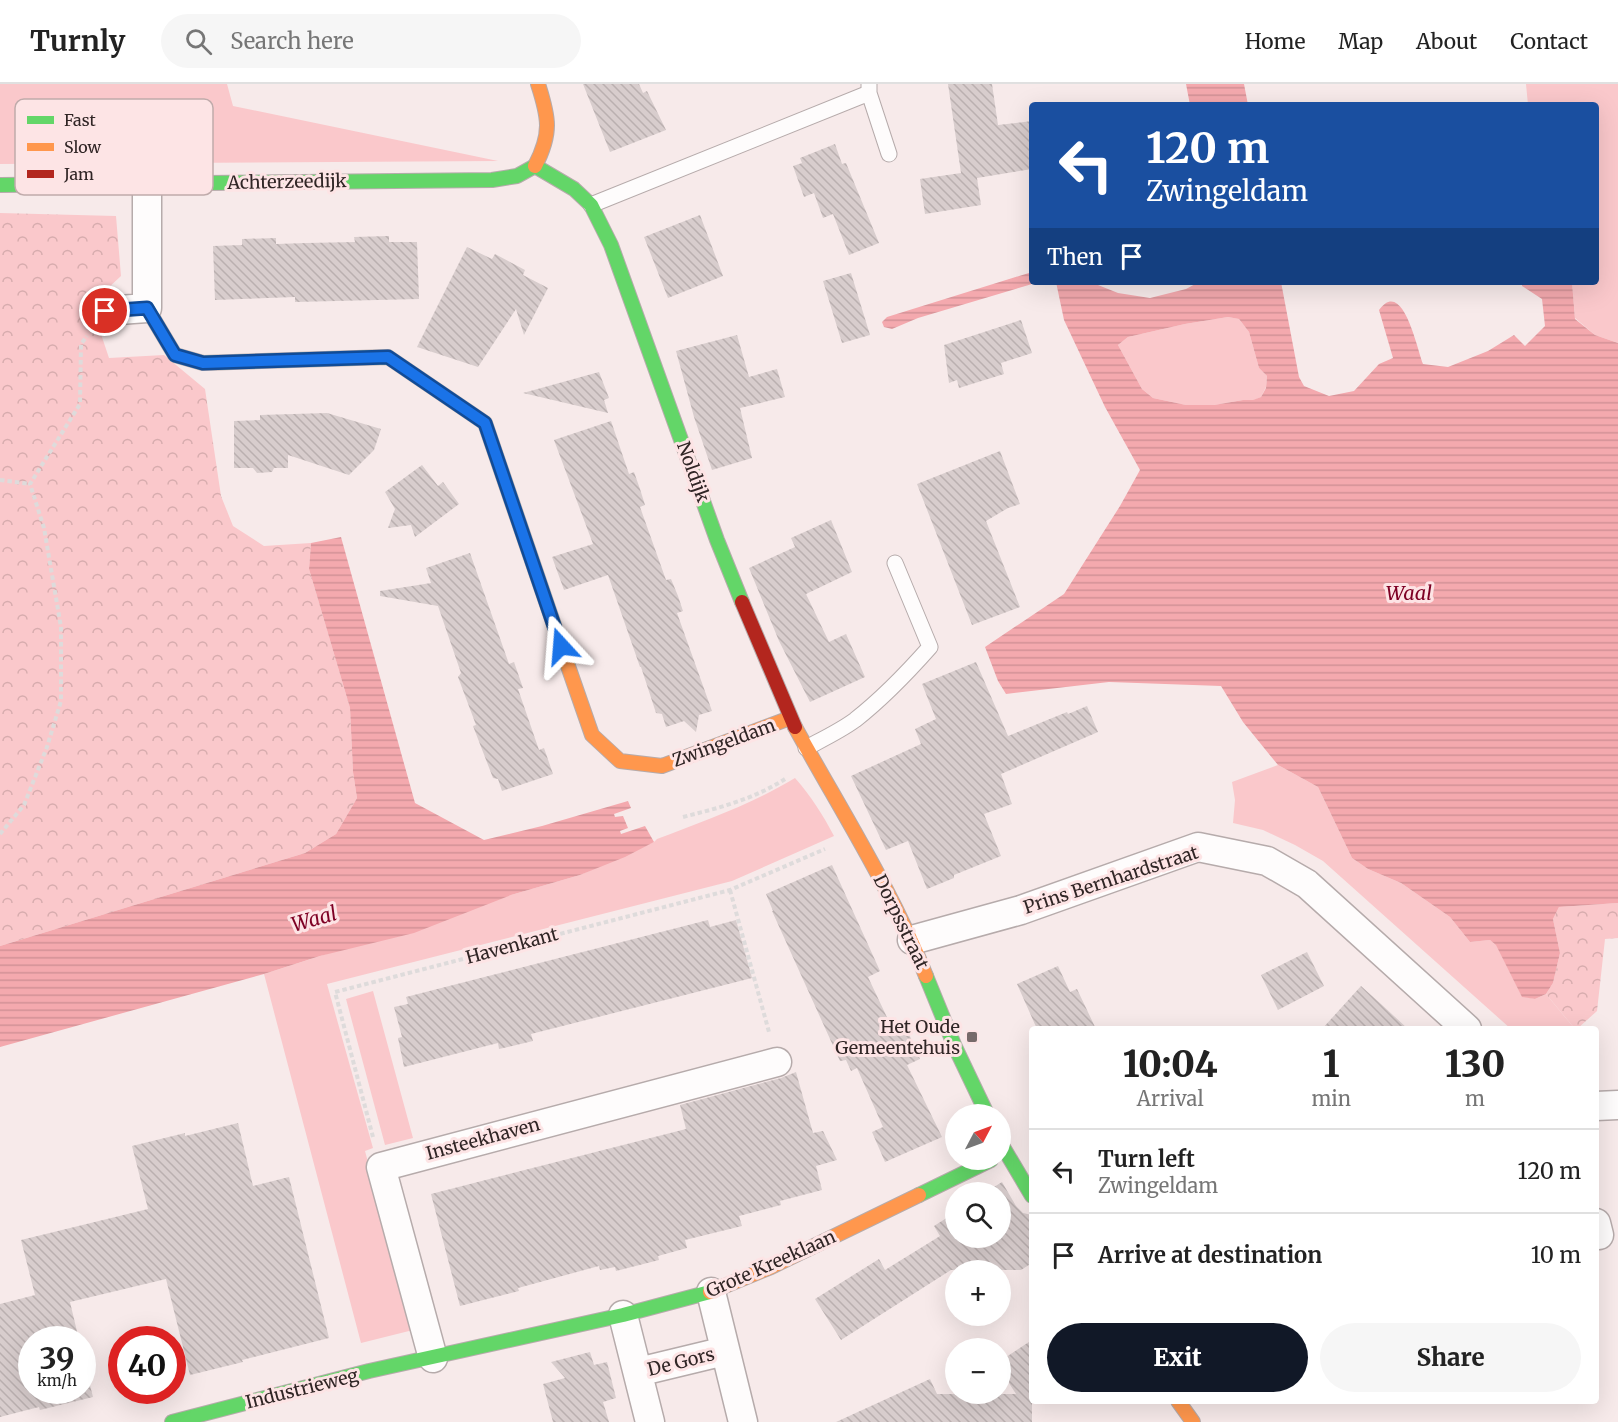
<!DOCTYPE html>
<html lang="en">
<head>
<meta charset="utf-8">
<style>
  :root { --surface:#fff; --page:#f6f6f6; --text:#222; --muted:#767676; --line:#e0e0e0; --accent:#111827 }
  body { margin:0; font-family:Merriweather,serif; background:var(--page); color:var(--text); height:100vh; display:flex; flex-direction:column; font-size:22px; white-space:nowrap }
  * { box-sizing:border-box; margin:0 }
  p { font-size:20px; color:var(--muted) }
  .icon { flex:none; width:33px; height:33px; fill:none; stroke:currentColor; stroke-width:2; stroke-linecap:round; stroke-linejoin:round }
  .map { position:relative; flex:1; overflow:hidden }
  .details { position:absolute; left:1029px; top:942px; width:570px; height:378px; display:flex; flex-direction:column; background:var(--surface); border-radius:6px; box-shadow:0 6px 24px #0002 }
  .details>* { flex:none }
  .top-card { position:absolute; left:1029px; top:18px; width:570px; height:183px; border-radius:6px; box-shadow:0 6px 24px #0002; background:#1a4fa0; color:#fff; overflow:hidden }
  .needle { width:39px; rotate:49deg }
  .fabs { position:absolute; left:945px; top:1020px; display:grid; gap:12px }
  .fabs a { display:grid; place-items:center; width:66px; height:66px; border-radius:50%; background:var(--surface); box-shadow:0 6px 24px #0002; font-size:30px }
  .speed { position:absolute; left:18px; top:1242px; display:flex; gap:12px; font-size:30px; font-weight:700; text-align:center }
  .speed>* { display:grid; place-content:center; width:78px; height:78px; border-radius:50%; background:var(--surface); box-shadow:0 6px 24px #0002; line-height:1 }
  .speed small { font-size:15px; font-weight:400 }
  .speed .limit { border:9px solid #d22; background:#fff; color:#111 }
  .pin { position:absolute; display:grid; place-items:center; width:51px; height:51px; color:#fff; margin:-26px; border:3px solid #fff; border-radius:50%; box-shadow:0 2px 6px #0007 }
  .me { position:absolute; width:66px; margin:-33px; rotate:341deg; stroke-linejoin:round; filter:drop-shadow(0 0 4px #0008) }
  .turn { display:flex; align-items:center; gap:21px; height:126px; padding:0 18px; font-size:27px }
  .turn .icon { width:78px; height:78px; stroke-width:2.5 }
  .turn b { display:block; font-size:42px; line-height:51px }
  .then { display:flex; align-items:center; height:57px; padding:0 18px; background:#0003; gap:12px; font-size:22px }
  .eta { display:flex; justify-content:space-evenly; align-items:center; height:102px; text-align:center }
  .eta b { font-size:36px; font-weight:800; line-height:42px }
  .cta { display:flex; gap:12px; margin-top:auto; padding:12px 18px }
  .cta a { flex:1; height:69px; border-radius:36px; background:var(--accent); color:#fff; font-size:24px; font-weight:800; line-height:69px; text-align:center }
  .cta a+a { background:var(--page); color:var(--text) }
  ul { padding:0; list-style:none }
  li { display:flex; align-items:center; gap:18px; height:84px; padding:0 18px; border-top:2px solid var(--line) }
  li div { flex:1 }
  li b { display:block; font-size:22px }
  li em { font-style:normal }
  header { display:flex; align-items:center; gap:36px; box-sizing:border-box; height:84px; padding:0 30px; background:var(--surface); border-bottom:2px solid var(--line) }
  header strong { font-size:28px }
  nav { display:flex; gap:33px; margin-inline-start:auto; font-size:21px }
  .search { width:420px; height:54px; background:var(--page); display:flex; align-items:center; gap:15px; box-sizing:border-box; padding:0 21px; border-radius:33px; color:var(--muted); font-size:22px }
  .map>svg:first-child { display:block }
  .grass { fill:#fac8cb }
  .forest { fill:url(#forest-crowns) }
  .water { fill:url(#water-rules); fill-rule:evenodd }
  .building { fill:url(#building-back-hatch) }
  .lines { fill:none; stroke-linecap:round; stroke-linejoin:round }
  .lane-casing { stroke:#b6abab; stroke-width:17 }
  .street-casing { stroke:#b6abab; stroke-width:31 }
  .fast-casing { stroke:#b6abab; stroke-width:16 }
  .slow-casing { stroke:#b6abab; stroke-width:16 }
  .jam-casing { stroke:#b6abab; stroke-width:16 }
  .path { stroke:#dedbdb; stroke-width:4; stroke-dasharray:4.5 3; stroke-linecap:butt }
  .lane { stroke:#fefcfc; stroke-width:15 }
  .street { stroke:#fefcfc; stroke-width:28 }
  .fast { stroke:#63d668; stroke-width:14 }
  .slow { stroke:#ff974d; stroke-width:14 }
  .jam { stroke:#b3261e; stroke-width:14 }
  .route-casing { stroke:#114b97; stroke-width:15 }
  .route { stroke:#1a73e8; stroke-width:10 }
  .poi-dot { fill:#766a6a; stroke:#fde4e5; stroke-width:2 }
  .labels { text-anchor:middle; stroke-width:6; stroke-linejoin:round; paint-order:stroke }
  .street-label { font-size:18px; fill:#302525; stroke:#fde4e5 }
  .poi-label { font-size:18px; fill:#302525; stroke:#fde4e5; text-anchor:end }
  .water-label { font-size:20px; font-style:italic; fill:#7e0024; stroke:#fde4e5 }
  .key { fill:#fde4e5; stroke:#c0abab; stroke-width:1.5 }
  .key-label { font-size:16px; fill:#302525 }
</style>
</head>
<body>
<header>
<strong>Turnly</strong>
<div class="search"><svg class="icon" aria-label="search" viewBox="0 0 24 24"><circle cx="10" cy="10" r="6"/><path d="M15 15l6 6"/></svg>Search here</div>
<nav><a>Home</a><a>Map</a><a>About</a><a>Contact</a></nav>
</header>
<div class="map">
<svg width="1618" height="1338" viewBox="0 0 1618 1338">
  <defs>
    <pattern id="forest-crowns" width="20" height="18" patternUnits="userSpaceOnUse" patternTransform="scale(1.5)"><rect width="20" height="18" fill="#fac8cb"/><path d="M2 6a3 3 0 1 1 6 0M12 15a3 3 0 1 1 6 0" fill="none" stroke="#d7acae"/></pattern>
    <pattern id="water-rules" width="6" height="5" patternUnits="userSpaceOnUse" patternTransform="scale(1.5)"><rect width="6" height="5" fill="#f4a9ae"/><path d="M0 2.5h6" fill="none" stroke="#d29196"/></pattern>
    <pattern id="building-back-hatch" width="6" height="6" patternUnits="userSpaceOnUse" patternTransform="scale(1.5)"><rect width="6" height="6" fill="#d8cdcd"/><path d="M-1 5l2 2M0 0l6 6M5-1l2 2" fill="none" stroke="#bab0b0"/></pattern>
  </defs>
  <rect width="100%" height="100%" fill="#f7eaea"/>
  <path class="grass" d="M 0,0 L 227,0 L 233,22 L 498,77 L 0,80 Z
    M 1526,0 L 1618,0 L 1618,259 L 1595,251 L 1575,234 L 1572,198 L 1596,198 L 1596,21 L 1528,21 Z
    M 1228,233 L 1239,235 L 1249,248 L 1259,284 L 1267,292 L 1266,303 L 1261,313 L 1254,316 L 1243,316 L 1214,321 L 1186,321 L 1153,314 L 1142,305 L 1118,261 L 1128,253 L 1185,240 Z
    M 1278,681 L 1318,703 L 1352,774 L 1368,785 L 1401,799 L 1450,833 L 1470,858 L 1490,856 L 1497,861 L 1522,912 L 1535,915 L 1546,910 L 1575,945 L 1511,945 L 1323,777 L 1295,761 L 1263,746 L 1233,739 L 1235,716 L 1232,698 Z
    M 795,694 C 811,712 823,731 834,752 L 732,797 L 327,900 L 373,1064 L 365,1067 L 413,1246 L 361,1259 L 264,890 L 511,811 L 580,791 L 654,758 L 657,755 C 704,737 752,720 795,694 Z
    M 373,907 L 413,1054 L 385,1061 L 346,915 Z"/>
  <path class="forest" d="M 0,129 L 116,132 L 121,192 L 91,220 L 109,274 L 164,271 L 205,305 L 221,412 L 233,442 L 264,462 L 311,459 L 309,485 L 350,624 L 353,688 L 357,714 L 336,750 L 305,769 L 0,862 Z
    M 1618,819 L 1618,854 L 1605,855 L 1597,927 L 1577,945 L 1575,945 L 1546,910 L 1553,899 L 1560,869 L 1553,835 L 1559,823 Z"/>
  <path class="water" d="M 1186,0 L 1244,0 L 1248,21 L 1190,21 Z
    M 1032,188 L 1032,198 L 1039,198 L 918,234 L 892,245 L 884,243 L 882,238 L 887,233 Z
    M 1056,198 L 1095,198 L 1098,201 L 1118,209 L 1150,214 L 1186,205 L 1199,198 L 1281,198 L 1299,293 L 1304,302 L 1329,312 L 1354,307 L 1379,280 L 1393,274 L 1379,226 C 1403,193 1417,265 1423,280 L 1448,283 L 1488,267 L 1514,251 L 1525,262 L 1545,242 L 1542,215 L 1522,202 L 1522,198 L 1572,198 L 1575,235 L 1595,251 L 1618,259 L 1618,819 L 1559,823 L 1553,835 L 1560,869 L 1553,899 L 1546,910 L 1535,915 L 1522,913 L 1496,861 L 1490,856 L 1470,858 L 1450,833 L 1401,799 L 1368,785 L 1352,774 L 1318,703 L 1278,681 L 1243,638 L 1221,602 L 1109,598 L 1006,610 L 998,597 L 985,563 L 1064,510 L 1120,422 L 1140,386 L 1105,323 L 1064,236 ZM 1228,233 L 1239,235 L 1249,248 L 1259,284 L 1267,292 L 1266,304 L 1261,313 L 1253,316 L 1243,316 L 1214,321 L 1186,321 L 1153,314 L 1142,305 L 1118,261 L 1128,253 L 1185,240 Z
    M 341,453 L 415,719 L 484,756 L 542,742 L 628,717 L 631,724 L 614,730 L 615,733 L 623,732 L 628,744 L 620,747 L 621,750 L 645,742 L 654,758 L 625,773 L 580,791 L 511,811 L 414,849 L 320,872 L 264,890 L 0,963 L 0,862 L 305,769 L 336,750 L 357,714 L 353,688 L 350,624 L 309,485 L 311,459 Z"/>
  <path class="building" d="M 583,0 L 639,0 L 643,9 L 647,7 L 666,46 L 610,68 Z
    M 948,0 L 992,0 L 998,41 L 1032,37 L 1032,85 L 977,94 L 981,121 L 925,130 L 920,95 L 961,89 Z
    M 835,60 L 842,80 L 846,79 L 879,159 L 849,171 L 833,130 L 823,134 L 814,109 L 804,113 L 793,82 L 802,79 L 800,74 Z
    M 700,131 L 723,192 L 668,214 L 644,153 Z
    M 389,152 L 389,158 L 417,158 L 419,215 L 295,218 L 295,213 L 215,216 L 213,162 L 242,161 L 242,155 L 276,154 L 276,160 L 307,159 L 355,158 L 354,153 Z
    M 467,163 L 492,175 L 495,170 L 525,186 L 523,191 L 548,204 L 524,251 L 516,225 L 478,283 L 417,263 Z
    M 851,189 L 870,251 L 842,259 L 823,197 Z
    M 1021,236 L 1032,269 L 1001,279 L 1004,290 L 959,304 L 957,296 L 949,299 L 944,261 Z
    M 737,251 L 749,293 L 777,285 L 785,313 L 740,324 L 752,374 L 712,386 L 694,333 L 676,267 Z
    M 599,288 L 609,314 L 604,316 L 608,329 L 523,309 Z
    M 327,329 L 381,345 L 374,366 L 349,391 L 288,371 L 288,384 L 274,384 L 272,388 L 257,389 L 253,384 L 234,384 L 234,337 L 260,336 L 260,331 Z
    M 611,337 L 629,390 L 634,388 L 640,405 L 645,421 L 640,423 L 666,496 L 671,495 L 678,512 L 683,527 L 677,529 L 712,627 L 699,631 L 696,648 L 684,637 L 666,643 L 662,630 L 656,629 L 641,583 L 640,583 L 608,491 L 564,506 L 552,473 L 593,460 L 554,356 Z
    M 1000,367 L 1020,420 L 1008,424 L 986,437 L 1020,523 L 972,541 L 917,400 Z
    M 422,381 L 438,402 L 443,398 L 459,420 L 415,453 L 411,441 L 388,444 L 395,425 L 385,408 Z
    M 831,436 L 852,488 L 806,510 L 829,558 L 846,550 L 865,593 L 810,618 L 779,557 L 749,484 L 795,463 L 791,454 Z
    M 470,469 L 509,580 L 514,578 L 523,604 L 518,605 L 539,666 L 544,664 L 553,690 L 502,707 L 498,695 L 493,694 L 473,642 L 476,641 L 458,593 L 461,589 L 438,522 L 380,512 L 380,507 L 431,499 L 426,484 Z
    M 976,578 L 1008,652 L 1067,628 L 1068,630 L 1087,622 L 1098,648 L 1001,690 L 1012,720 L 984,730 L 1001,772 L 954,791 L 954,794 L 927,805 L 908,757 L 886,766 L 851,692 L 921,660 L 915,645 L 936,635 L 922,600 Z
    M 832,781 L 880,887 L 868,893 L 893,946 L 905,941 L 913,959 L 920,975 L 907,981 L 942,1053 L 885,1078 L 872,1048 L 883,1043 L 857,984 L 851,987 L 846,976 L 840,977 L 772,827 L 773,827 L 766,810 Z
    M 708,836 L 710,843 L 736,836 L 752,894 L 531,950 L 533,957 L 499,965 L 498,959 L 404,983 L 398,954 L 402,953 L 394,923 L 408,920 L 406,913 Z
    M 1307,868 L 1324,902 L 1278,926 L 1261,891 Z
    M 1058,882 L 1070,908 L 1077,905 L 1096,945 L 1037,945 L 1017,900 Z
    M 1361,902 L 1381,920 L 1408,945 L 1322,945 Z
    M 796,988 L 813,1049 L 823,1047 L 837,1076 L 816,1082 L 822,1106 L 780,1117 L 781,1121 L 739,1132 L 742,1142 L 685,1156 L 687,1164 L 658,1172 L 659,1176 L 616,1187 L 615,1183 L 600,1186 L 599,1182 L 518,1204 L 519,1207 L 460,1222 L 431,1110 L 686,1045 L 680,1021 L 781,994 Z
    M 238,1039 L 253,1102 L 289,1093 L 329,1254 L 242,1276 L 243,1278 L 190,1291 L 166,1195 L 70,1218 L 79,1256 L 32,1256 L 32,1306 L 82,1306 L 82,1270 L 93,1313 L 40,1326 L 39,1323 L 0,1333 L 0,1220 L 35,1211 L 21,1156 L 148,1125 L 132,1062 L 185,1049 L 185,1052 Z
    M 1002,1098 L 1016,1122 L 1023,1129 L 1032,1131 L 1032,1179 L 1021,1186 L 951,1186 L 841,1256 L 815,1215 L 879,1175 L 885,1186 L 940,1152 L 934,1142 L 956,1128 L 956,1154 L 1000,1154 L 1000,1108 L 986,1108 Z
    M 1032,1256 L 1032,1338 L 836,1338 L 930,1295 L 937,1310 L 1016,1310 L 1000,1285 L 1000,1277 Z
    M 590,1268 L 594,1281 L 607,1278 L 616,1314 L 603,1318 L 609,1338 L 553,1338 L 543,1300 L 565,1294 L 551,1278 Z"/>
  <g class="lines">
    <g class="lane-casing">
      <path id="lane" d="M 869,0 L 869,9 L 889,70
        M 591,121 L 869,9
        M 806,664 C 823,655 840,647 855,636 C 883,614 907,589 930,563 L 895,479"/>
    </g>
    <g class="street-casing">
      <path id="street" d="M 105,227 L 147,224 L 147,100
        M 912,856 L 1021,826 L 1198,763 L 1267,777 L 1307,800 L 1467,945
        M 1596,1022 L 1618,1021
        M 1596,1139 L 1599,1151
        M 711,1208 L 743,1338
        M 623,1231 L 650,1338
        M 433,1274 L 381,1083 L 777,978
        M 638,1288 L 725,1267"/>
    </g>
    <g class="fast-casing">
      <path id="fast" d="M 535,82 L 574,105 L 591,121 L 611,161 L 717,456 L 742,518
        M 0,101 L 492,96 L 517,92 L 535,82
        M 147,224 L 175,271 L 203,279 L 388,273 L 485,339 L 568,582
        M 926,892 L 955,963 L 987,1030
        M 1000,1058 L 1032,1112
        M 919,1111 L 991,1076
        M 172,1338 L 369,1287 L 623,1231 L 710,1208"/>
    </g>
    <g class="slow-casing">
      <path id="slow" d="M 535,82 C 552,49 549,34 538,0
        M 568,582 L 592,651 L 620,677 L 662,682 L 790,634
        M 795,643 C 840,725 891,804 926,892
        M 710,1208 L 771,1183 L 919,1111
        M 1178,1317 L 1193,1338"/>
    </g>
    <g class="jam-casing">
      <path id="jam" d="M 742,518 L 795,643"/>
    </g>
    <path class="path" d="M 0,396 L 30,400
      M 683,733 C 719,724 754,715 785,695
      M 0,750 L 24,721 L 47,663 L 61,617 L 61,543 L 44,444 L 30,400 L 80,320 L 81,260 L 87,252
      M 730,806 L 769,948
      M 373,1053 L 335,908 L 730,806 L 825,765"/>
    <use href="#lane" class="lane"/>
    <use href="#street" class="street"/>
    <use href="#fast" class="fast"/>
    <use href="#slow" class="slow"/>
    <use href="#jam" class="jam"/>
  </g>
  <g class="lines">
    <g class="route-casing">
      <path id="route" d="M 105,227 L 147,224 L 175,271 L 203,279 L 388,273 L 485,339 L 561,562"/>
    </g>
    <use href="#route" class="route"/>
  </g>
  <rect class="poi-dot" x="966" y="947" width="12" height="12" rx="3"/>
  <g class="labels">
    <g class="street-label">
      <text transform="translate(287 98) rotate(-1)" y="6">Achterzeedijk</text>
      <text transform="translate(693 388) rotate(70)" y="6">Noldijk</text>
      <text transform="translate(724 659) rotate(-20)" y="6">Zwingeldam</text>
      <text transform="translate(1111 796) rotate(-18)" y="6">Prins Bernhardstraat</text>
      <text transform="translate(901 838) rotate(64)" y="6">Dorpsstraat</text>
      <text transform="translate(512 862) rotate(-15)" y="6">Havenkant</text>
      <text transform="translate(483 1055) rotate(-15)" y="6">Insteekhaven</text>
      <text transform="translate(771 1180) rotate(-24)" y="6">Grote Kreeklaan</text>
      <text transform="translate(681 1278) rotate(-14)" y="6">De Gors</text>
      <text transform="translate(302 1305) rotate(-14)" y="6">Industrieweg</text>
    </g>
    <g class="poi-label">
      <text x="960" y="949">Het Oude<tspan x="960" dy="21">Gemeentehuis</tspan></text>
    </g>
    <g class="water-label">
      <text x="1409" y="516">Waal</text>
      <text transform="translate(314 835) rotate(-16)" y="7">Waal</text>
    </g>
  </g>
  <rect x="15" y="15" width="198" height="96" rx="9" class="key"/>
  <rect x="27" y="32" width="27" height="8" fill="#63d668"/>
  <rect x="27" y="59" width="27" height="8" fill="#ff974d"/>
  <rect x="27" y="86" width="27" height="8" fill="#b3261e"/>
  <g class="key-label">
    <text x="64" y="42">Fast</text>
    <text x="64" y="69">Slow</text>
    <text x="64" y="96">Jam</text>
  </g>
</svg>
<div class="fabs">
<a><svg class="needle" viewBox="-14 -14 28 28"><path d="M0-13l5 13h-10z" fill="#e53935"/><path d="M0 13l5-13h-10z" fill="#767676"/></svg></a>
<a><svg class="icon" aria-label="search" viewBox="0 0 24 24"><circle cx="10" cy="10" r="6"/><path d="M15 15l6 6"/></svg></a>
<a>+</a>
<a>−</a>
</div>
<div class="speed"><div>39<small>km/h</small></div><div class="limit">40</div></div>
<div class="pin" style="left:105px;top:227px;background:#d93025"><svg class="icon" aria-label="arrive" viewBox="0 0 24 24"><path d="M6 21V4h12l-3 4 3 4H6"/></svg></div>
<svg class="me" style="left:561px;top:562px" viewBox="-20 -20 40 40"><path d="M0-17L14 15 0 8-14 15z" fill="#1a73e8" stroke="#fff" stroke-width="4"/></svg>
<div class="top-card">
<div class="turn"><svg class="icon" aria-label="left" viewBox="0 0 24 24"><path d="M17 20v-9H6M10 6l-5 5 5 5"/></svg><div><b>120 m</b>Zwingeldam</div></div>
<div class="then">Then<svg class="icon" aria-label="arrive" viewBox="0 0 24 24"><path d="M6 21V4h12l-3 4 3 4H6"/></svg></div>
</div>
<section class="details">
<div class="eta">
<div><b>10:04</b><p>Arrival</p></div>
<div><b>1</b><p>min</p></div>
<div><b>130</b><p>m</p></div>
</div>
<ul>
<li><svg class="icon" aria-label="left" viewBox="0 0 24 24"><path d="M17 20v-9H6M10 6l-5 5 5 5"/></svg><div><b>Turn left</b><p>Zwingeldam</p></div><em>120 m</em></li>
<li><svg class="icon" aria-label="arrive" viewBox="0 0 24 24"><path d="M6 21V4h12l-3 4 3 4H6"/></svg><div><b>Arrive at destination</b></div><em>10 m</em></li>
</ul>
<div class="cta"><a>Exit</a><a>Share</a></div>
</section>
</div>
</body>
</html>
